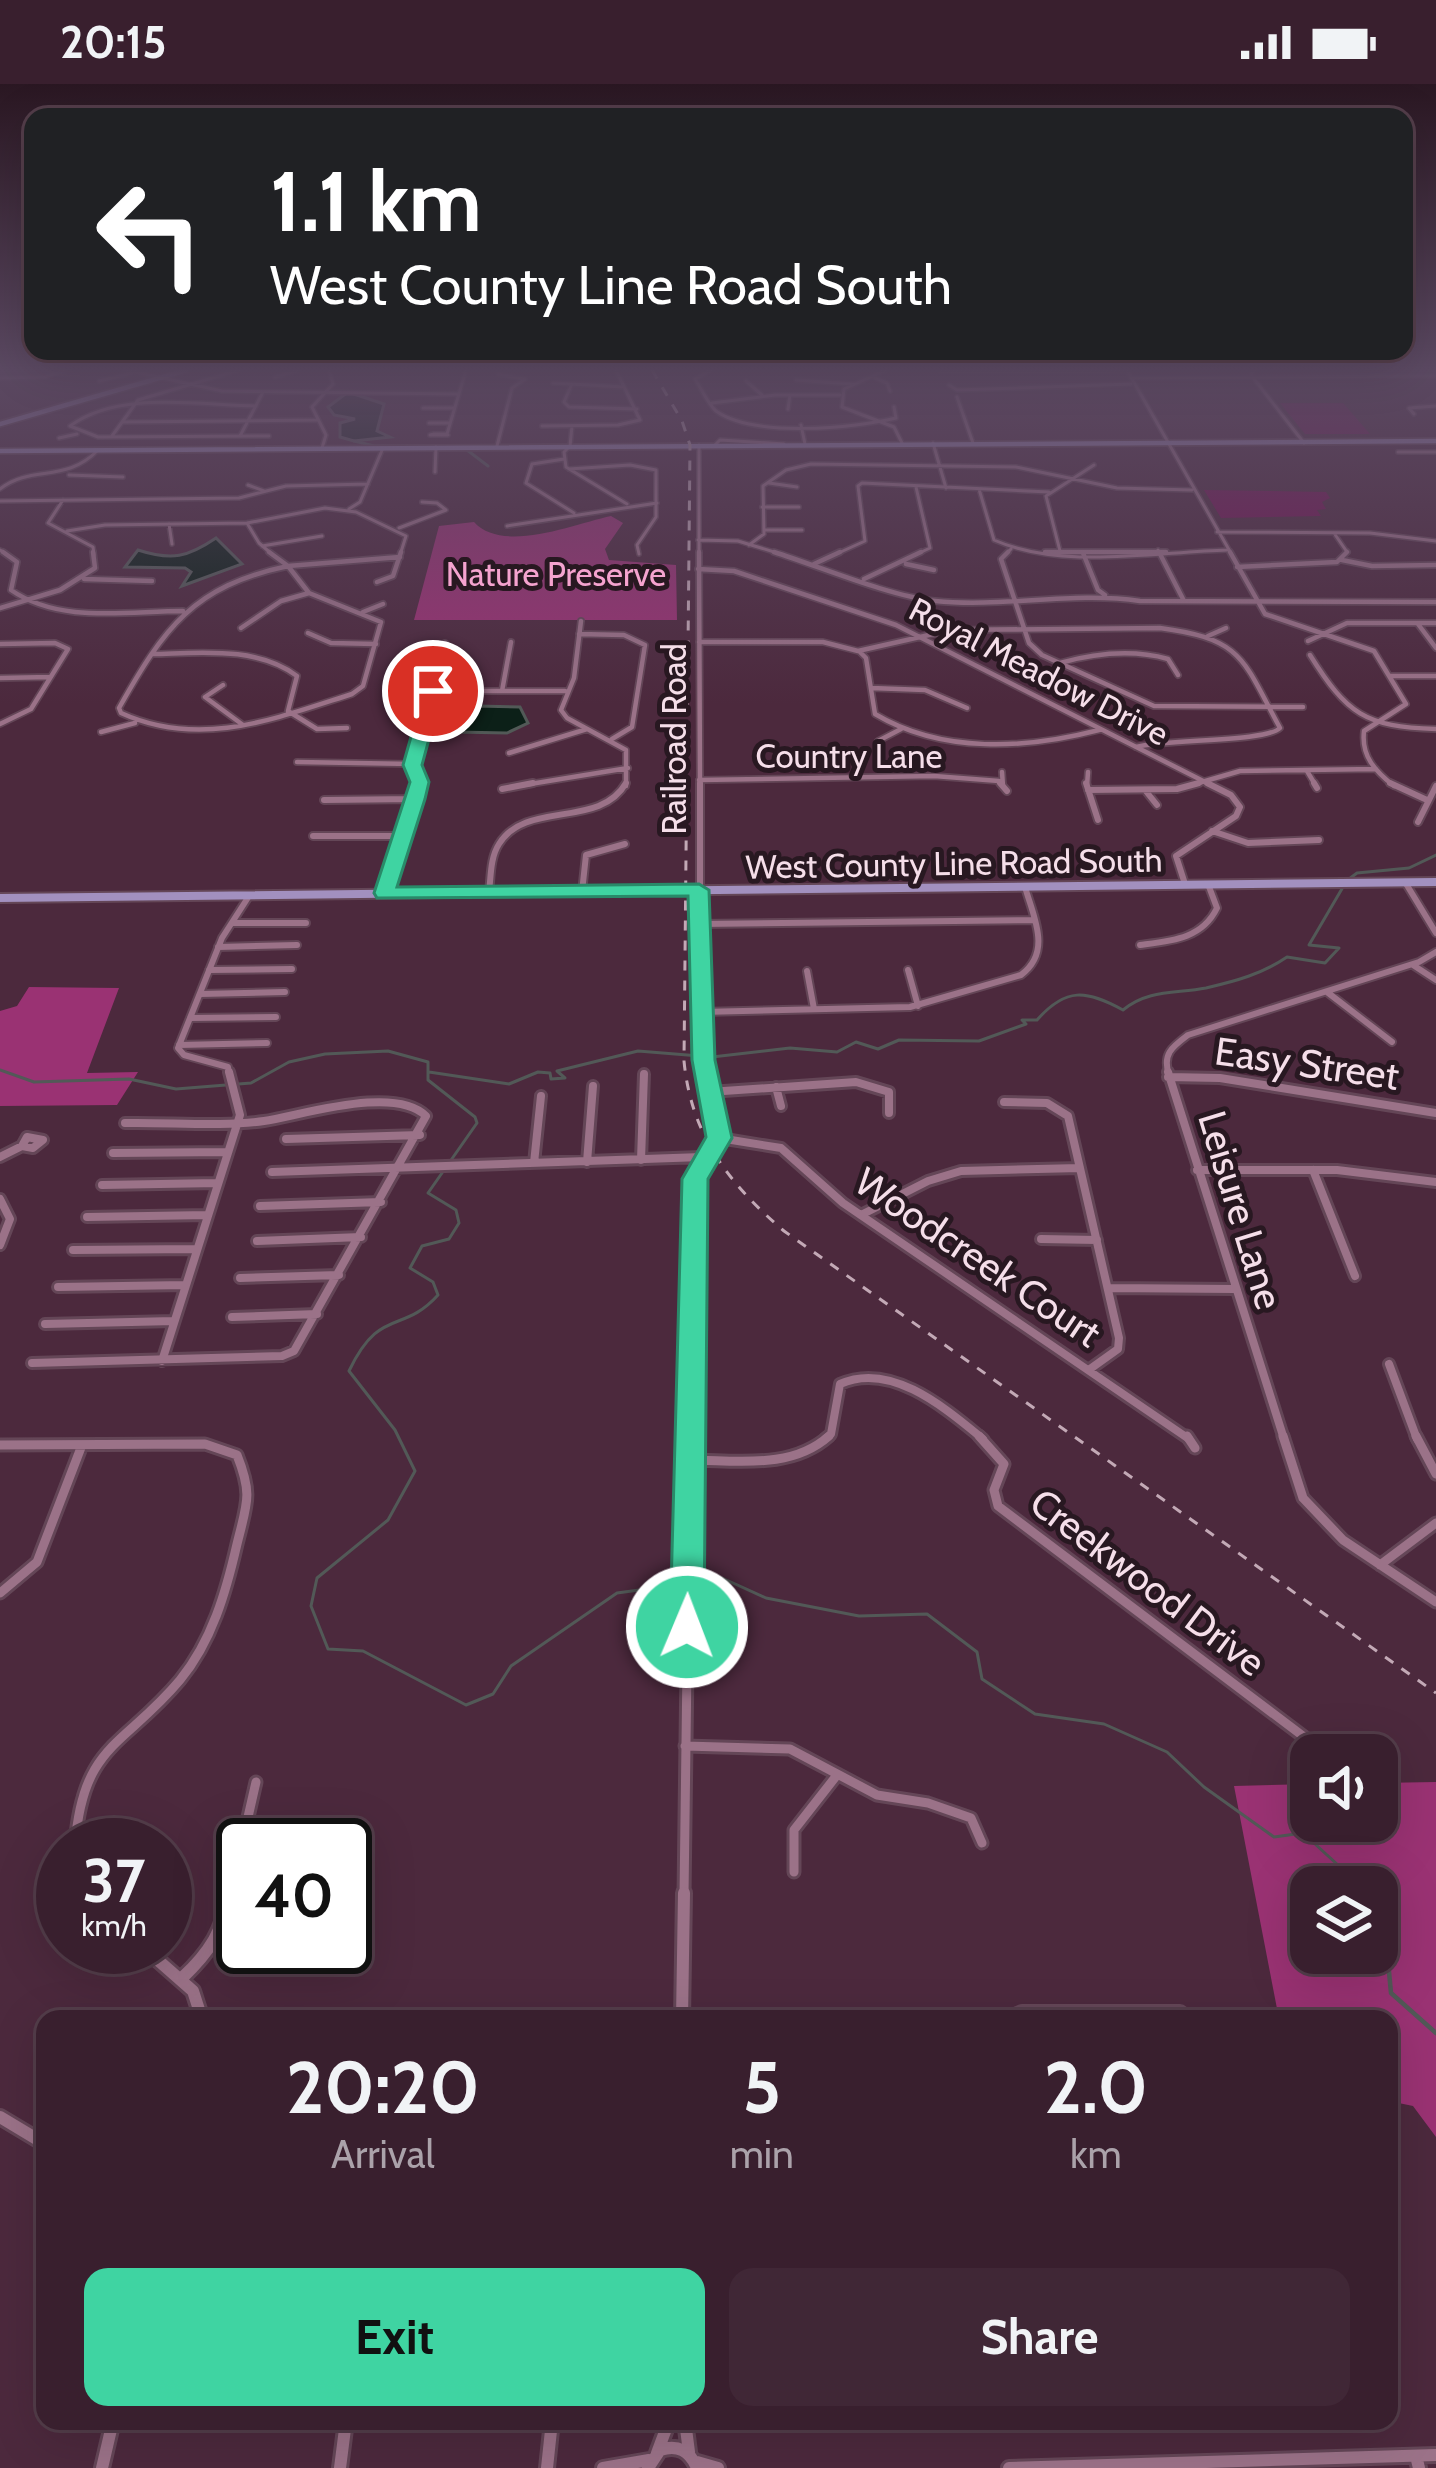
<!DOCTYPE html>
<html lang="en">
<head>
<meta charset="utf-8">
<style>
  :root { --surface:#391f2e; --page:#402736; --text:#f1f3f6; --muted:#aba2aa; --line:#533d4a; --accent:#3fd4a2 }
  body { margin:0; font-family:Cabin,sans-serif; background:var(--page); color:var(--text); height:100vh; display:flex; flex-direction:column; font-size:45px; white-space:nowrap }
  * { box-sizing:border-box; margin:0 }
  p { font-size:39px; color:var(--muted) }
  .icon { flex:none; width:66px; height:66px; fill:none; stroke:currentColor; stroke-width:2; stroke-linecap:round; stroke-linejoin:round }
  .map { position:relative; flex:1; overflow:hidden }
  .side { position:absolute; left:36px; top:1926px; width:1362px; height:420px; display:flex; flex-direction:column; background:var(--surface); border-radius:24px; box-shadow:0 12px 48px #0002,0 0 0 3px var(--line) }
  .side>* { flex:none }
  .banner { position:absolute; left:24px; top:24px; width:1389px; height:252px; border-radius:24px; box-shadow:0 12px 48px #0002,0 0 0 3px var(--line); background:#202124; color:#fff; overflow:hidden }
  .controls { position:absolute; left:1290px; top:1650px; display:grid; gap:24px }
  .controls a { display:grid; place-items:center; width:108px; height:108px; border-radius:24px; background:var(--surface); box-shadow:0 12px 48px #0002,0 0 0 3px var(--line); font-size:60px }
  .speed { position:absolute; left:36px; top:1734px; display:flex; gap:24px; font-size:60px; font-weight:700; text-align:center }
  .speed>* { display:grid; place-content:center; width:156px; height:156px; border-radius:50%; background:var(--surface); box-shadow:0 12px 48px #0002,0 0 0 3px var(--line); line-height:1 }
  .speed small { font-size:30px; font-weight:400 }
  .speed .limit { border:6px solid #111; border-radius:18px; background:#fff; color:#111 }
  .pin { position:absolute; display:grid; place-items:center; width:102px; height:102px; color:#fff; margin:-51px; border:6px solid #fff; border-radius:50%; box-shadow:0 3px 12px #0007 }
  .me { position:absolute; width:132px; margin:-66px; rotate:1deg; stroke-linejoin:round; filter:drop-shadow(0 0 9px #0008) }
  .turn { display:flex; align-items:center; gap:42px; height:252px; padding:0 48px; font-size:54px }
  .turn .icon { width:156px; height:156px; stroke-width:2.5 }
  .turn b { display:block; font-size:84px; line-height:102px }
  .eta { display:flex; justify-content:space-evenly; align-items:center; height:204px; text-align:center }
  .eta b { font-size:72px; font-weight:800; line-height:84px }
  .cta { display:flex; gap:24px; margin-top:auto; padding:24px 48px }
  .cta a { flex:1; height:138px; border-radius:24px; background:var(--accent); color:#111; font-size:48px; font-weight:800; line-height:138px; text-align:center }
  .cta a+a { background:var(--page); color:var(--text) }
  .status { display:flex; justify-content:space-between; align-items:center; height:84px; padding:0 60px; background:var(--surface); direction:ltr }
  .status svg { height:33px; fill:currentColor }
  .map>svg:first-child { display:block }
  .green { fill:#721151 }
  .forest { fill:#9a3273; fill-rule:evenodd }
  .water { fill:#0c2018; stroke:#525957; stroke-width:3 }
  .lines { fill:none; stroke-linecap:round; stroke-linejoin:round }
  .stream-far1 { stroke:#525957; stroke-width:3 }
  .stream { stroke:#525957; stroke-width:4.5 }
  .minor-far5-casing { stroke:#644657; stroke-width:6 }
  .minor-far4-casing { stroke:#644657; stroke-width:8 }
  .minor-far3-casing { stroke:#644657; stroke-width:10 }
  .minor-far2-casing { stroke:#644657; stroke-width:14 }
  .minor-far1-casing { stroke:#644657; stroke-width:15 }
  .minor-casing { stroke:#644657; stroke-width:18 }
  .major-far1-casing { stroke:#644657; stroke-width:8 }
  .major-casing { stroke:#644657; stroke-width:12 }
  .minor-far5 { stroke:#9b7288; stroke-width:3 }
  .minor-far4 { stroke:#9b7288; stroke-width:4.5 }
  .minor-far3 { stroke:#9b7288; stroke-width:6 }
  .minor-far2 { stroke:#9b7288; stroke-width:8 }
  .minor-far1 { stroke:#9b7288; stroke-width:9 }
  .minor { stroke:#9b7288; stroke-width:12 }
  .major-far1 { stroke:#a290bf; stroke-width:4.5 }
  .major { stroke:#a290bf; stroke-width:8 }
  .rail { stroke:#c3a9b6; stroke-width:3; stroke-dasharray:10 10; stroke-linecap:butt }
  .route { fill:#3fd4a2; stroke:#298a69; stroke-width:3 }
  .labels { text-anchor:middle; stroke-width:10; stroke-linejoin:round; paint-order:stroke }
  .far-park-label { font-size:33px; fill:#f5a3cf; stroke:#281821 }
  .far-street-label { font-size:33px; fill:#f5dee9; stroke:#281821 }
  .street-label { font-size:39px; fill:#f5dee9; stroke:#281821 }
</style>
</head>
<body>
<div class="status"><b>20:15</b><svg viewBox="0 0 49 12"><path d="M0 12V9h3v3zM5 12V6h3v6zM10 12V3h3v9zM15 12V0h3v12zM26 1h20v11H26zM47 4h2v5h-2z"/></svg></div>
<div class="map">
<svg width="1436" height="2384" viewBox="0 0 1436 2384">
  <rect width="100%" height="100%" fill="#4c293d"/>
  <path class="green" d="M 1280,319 L 1343,319 L 1370,350 L 1305,350 Z
    M 1204,406 L 1326,408 L 1330,414 L 1322,418 L 1326,425 L 1317,426 L 1321,432 L 1221,434 Z"/>
  <path class="forest" d="M 611,432 L 623,439 L 605,465 L 609,476 L 676,481 L 677,536 L 414,536 L 439,442 L 474,438 C 503,470 574,440 611,432 Z
    M 29,903 L 119,904 L 87,989 L 138,988 L 117,1021 L 0,1022 L 0,927 L 17,922 Z
    M 1436,1698 L 1436,2053 L 1413,2022 L 1389,2017 L 1389,1935 L 1279,1935 L 1234,1702 L 1311,1700 L 1311,1737 L 1377,1737 L 1377,1699 ZM 1311,1803 L 1377,1803 L 1377,1869 L 1311,1869 Z"/>
  <path class="water" d="M 348,308 L 384,320 L 377,347 L 390,353 L 354,357 L 340,353 L 340,339 L 355,335 L 334,331 L 328,323 Z
    M 216,454 L 242,480 L 182,502 L 191,488 L 185,484 L 125,483 L 138,466 C 172,477 188,473 216,454 Z
    M 477,622 L 520,623 L 528,639 L 507,649 L 456,648 L 455,636 Z"/>
  <g class="lines">
    <path class="stream-far1" d="M 354,357 L 374,362 L 436,362
      M 467,366 L 488,382
      M 1349,795 L 1357,789 L 1409,784 L 1436,771
      M 0,986 L 34,998 L 129,995 L 176,1005 L 251,999 L 289,978 L 325,970 L 388,967 L 428,978 L 428,996 L 475,1033 L 477,1039 L 428,1109 L 456,1126 L 459,1139 L 449,1155 L 422,1162 L 410,1184 L 433,1198 L 438,1211 C 402,1251 380,1222 349,1287 L 395,1346 L 415,1387 L 388,1436 L 317,1494 L 311,1522 L 328,1565 L 363,1567 L 466,1621 L 493,1610 L 511,1582 L 617,1509 L 684,1500
      M 429,988 L 509,1000 L 538,988 L 550,989 L 551,995 L 565,994 L 557,987 L 638,967 L 712,973 L 790,964 L 837,968 L 856,958 L 878,965 L 899,956 L 979,957 L 1026,940 L 1022,936 L 1037,936 C 1066,903 1086,906 1123,926 C 1149,905 1176,910 1206,904 C 1236,897 1262,890 1287,873 L 1325,879 L 1339,864 L 1309,861 L 1343,803
      M 694,1498 L 722,1494 L 766,1514 L 859,1532 L 927,1530 L 977,1568 L 982,1595 L 1035,1630 L 1104,1640 L 1167,1668 L 1204,1703 L 1274,1753 L 1303,1749 L 1362,1803"/>
    <path class="stream" d="M 1377,1836 L 1386,1856 L 1391,1909 L 1436,1949"/>
    <g class="minor-far5-casing">
      <path id="minor-far5" d="M 126,286 L 222,307 L 459,310
        M 711,286 L 695,295 C 701,304 708,320 716,327 C 754,354 854,344 896,334 L 894,323
        M 886,286 L 844,305 L 842,323 L 894,343 L 902,359
        M 1254,286 L 1251,291 L 1304,359
        M 941,287 L 1108,287
        M 1106,287 L 1127,286 L 1232,471
        M 498,290 L 524,295
        M 275,293 L 299,286
        M 0,294 L 45,293 L 65,286
        M 875,294 L 887,299 L 890,307
        M 1131,294 L 1436,292
        M 796,296 L 853,300
        M 99,297 L 132,289
        M 746,297 L 762,311
        M 553,299 L 624,303
        M 949,301 L 957,306 L 1131,300
        M 571,302 L 564,318 L 569,323 L 637,325
        M 957,313 L 973,359
        M 712,319 L 775,311 L 840,311
        M 256,322 C 199,321 118,306 70,342 L 98,353 L 269,352
        M 423,324 L 454,324
        M 788,325 L 790,311
        M 1414,330 L 1409,324 L 1436,322
        M 122,338 L 317,336
        M 429,339 L 449,339
        M 801,341 L 805,360
        M 542,342 L 618,341 L 640,336 L 616,286
        M 572,342 L 570,362 L 564,368 L 566,383 L 627,420
        M 434,350 L 447,350 L 448,351 L 430,351 Z
        M 447,350 L 466,286
        M 112,352 L 138,316 L 239,286
        M 240,352 L 263,308
        M 59,354 L 77,350
        M 933,359 L 946,404
        M 699,361 L 699,471
        M 715,361 L 720,356 L 784,360
        M 497,362 L 512,304 L 525,295
        M 322,364 L 326,351 L 312,323 L 333,300 L 329,286
        M 1398,368 L 1436,368
        M 564,375 L 532,380 L 526,399 L 574,429
        M 569,385 L 630,381 L 656,386 L 656,433 L 637,461 L 639,470
        M 435,388 L 436,363
        M 69,391 L 123,393
        M 769,399 L 797,403
        M 248,401 L 264,407
        M 0,405 C 32,380 65,400 98,366
        M 979,405 L 994,456 C 1062,486 1154,468 1227,466
        M 63,416 L 48,439 L 93,463 L 94,471
        M 0,417 L 239,414 L 286,402 L 368,400
        M 762,423 L 799,423
        M 349,425 L 360,418 L 383,364
        M 247,439 L 259,459 L 273,471
        M 169,440 L 172,460
        M 507,442 L 657,419
        M 399,444 L 446,426 L 437,419 L 422,418
        M 764,446 L 802,446
        M 67,447 L 105,441 L 247,439 L 325,424 L 356,428 L 406,452 L 400,471
        M 1217,448 L 1370,449 L 1436,457
        M 1334,449 L 1347,468 L 1344,471
        M 698,456 L 738,457 L 784,471
        M 749,461 L 764,450 L 763,402 L 786,386 L 811,380 L 1016,383 L 1117,404 L 1192,406
        M 262,462 L 322,452
        M 0,466 L 7,471
        M 1158,466 L 1161,471
        M 1060,467 L 1046,412 L 1094,381
        M 834,471 L 865,457 L 858,402 L 862,399 L 1049,408
        M 915,471 L 930,464 L 916,403
        M 1005,471 L 1011,465"/>
    </g>
    <g class="minor-far4-casing">
      <path id="minor-far4" d="M 3,468 L 17,478 L 11,506 C 60,540 126,527 183,527
        M 269,468 L 288,482
        M 699,468 L 700,702
        M 774,468 C 821,483 889,512 935,517 C 1003,524 1073,507 1140,517 L 1436,518
        M 1008,468 L 1001,475 L 1029,559 L 1042,571 L 1154,622 L 1303,623
        M 1045,468 L 1166,468
        M 1159,468 L 1184,517
        M 1230,468 L 1265,530 L 1374,567 L 1406,620 L 1364,647 C 1361,672 1375,687 1394,702
        M 1083,469 L 1098,506 L 1105,511
        M 1342,476 L 1372,482 L 1436,481
        M 814,480 L 840,468
        M 906,480 L 934,486
        M 288,482 L 309,509 L 381,538 L 363,602 L 352,610 C 274,635 200,665 121,629 L 119,624 C 164,544 193,502 288,482 Z
        M 288,482 L 400,473
        M 1237,483 L 1337,478 L 1347,468
        M 698,485 L 734,487 L 896,541 L 1213,702
        M 84,495 L 152,497
        M 864,495 L 921,468
        M 377,498 L 393,492 L 401,468
        M 0,524 L 60,506 L 95,484 L 93,468
        M 363,528 L 383,520
        M 581,537 L 574,594 L 561,626 L 567,634 L 626,666 L 626,702
        M 1418,540 L 1436,564
        M 241,544 L 281,517 L 309,509
        M 308,549 L 331,559 L 376,560
        M 579,550 L 624,551 L 645,561 L 632,643 L 612,655
        M 1208,552 L 1226,544
        M 1308,557 L 1347,539 L 1436,539
        M 699,558 L 823,558 L 858,567 L 951,546 L 1160,544 C 1244,555 1243,576 1280,644 C 1266,658 1168,655 1136,663
        M 0,560 L 55,559 L 68,565 L 31,625 L 0,640
        M 859,567 L 866,574 L 875,630 C 942,670 1026,665 1099,646
        M 153,570 C 200,569 257,562 297,592 L 288,627 L 317,645 L 347,644
        M 1310,571 C 1347,630 1365,643 1436,645
        M 1060,579 C 1096,569 1132,565 1168,575 L 1178,591
        M 1390,592 L 1436,592
        M 0,594 L 50,593
        M 223,601 L 205,613 L 243,641
        M 871,604 L 925,606 L 967,624
        M 433,607 L 565,607
        M 502,607 L 511,558
        M 101,648 L 135,639
        M 878,657 L 901,645
        M 509,669 L 587,645
        M 297,678 L 413,680
        M 1307,687 L 1316,702
        M 1002,688 L 1003,702
        M 699,696 L 934,692 L 999,697
        M 416,702 L 413,681 L 445,559
        M 518,702 L 628,684
        M 1087,702 L 1088,688
        M 1188,702 L 1240,687 L 1376,685"/>
    </g>
    <g class="minor-far3-casing">
      <path id="minor-far3" d="M 700,699 L 700,895 L 706,991
        M 1000,699 L 1007,707
        M 1086,699 L 1098,736
        M 1314,699 L 1317,704
        M 1390,699 L 1427,716
        M 502,705 L 533,699
        M 1088,706 L 1177,705 L 1199,699
        M 1145,706 L 1157,721
        M 324,716 L 415,715
        M 1418,738 L 1436,702
        M 1212,747 L 1248,759 L 1319,756
        M 313,752 L 406,752
        M 1405,798 L 1436,849
        M 1185,800 L 1176,772 L 1236,732 L 1240,723 L 1231,711 L 1207,699
        M 489,808 C 491,793 490,774 499,760 C 526,716 600,745 626,699
        M 582,808 L 586,771 L 625,760
        M 384,809 L 409,746 L 416,699
        M 233,839 L 306,839
        M 699,840 L 1033,836
        M 1140,861 C 1171,857 1202,855 1217,824 L 1208,800
        M 218,863 L 297,861
        M 1413,881 L 1436,896
        M 209,886 L 292,885
        M 908,886 L 918,922
        M 807,887 L 814,925
        M 1327,908 L 1392,958
        M 200,910 L 285,908
        M 701,928 L 910,923 L 1021,891 C 1052,868 1034,834 1025,803
        M 190,934 L 276,933
        M 179,961 L 267,959
        M 229,991 L 228,983 L 184,971 L 178,964 L 222,854 L 249,812
        M 1169,991 C 1162,970 1172,963 1188,951 L 1419,878 L 1436,868"/>
    </g>
    <g class="minor-far2-casing">
      <path id="minor-far2" d="M 1168,988 L 1284,1355
        M 1168,993 L 1220,994 L 1436,1029
        M 776,1003 L 781,1022
        M 709,1008 L 856,998 L 889,1008 L 889,1029
        M 1004,1018 L 1047,1019 L 1068,1032 L 1119,1254 L 1118,1265 L 1090,1285
        M 27,1053 L 43,1056 L 33,1064 L 22,1062 Z
        M 719,1054 L 781,1064 L 843,1119 L 1189,1355
        M 286,1055 L 420,1051
        M 113,1069 L 228,1068
        M 0,1073 L 22,1062
        M 641,1076 L 644,990
        M 587,1078 L 593,1002
        M 534,1079 L 541,1012
        M 1197,1086 L 1337,1086 L 1436,1098
        M 1313,1086 L 1355,1192
        M 272,1088 L 702,1073
        M 102,1101 L 218,1099
        M 0,1115 L 10,1135 L 0,1161
        M 260,1122 L 381,1118
        M 861,1131 L 928,1097 L 961,1087 L 1080,1084
        M 87,1133 L 208,1131
        M 1041,1155 L 1097,1156
        M 257,1157 L 361,1153
        M 73,1166 L 197,1165
        M 240,1194 L 339,1191
        M 58,1203 L 186,1201
        M 1108,1204 L 1234,1205
        M 232,1233 L 317,1230
        M 45,1240 L 174,1237
        M 162,1277 L 240,1031 L 229,988
        M 32,1279 L 282,1272 L 294,1267 L 426,1032 C 395,1001 303,1031 264,1037 C 220,1043 170,1038 125,1039
        M 1389,1280 L 1417,1355
        M 690,1355 L 694,1104 L 700,1080 L 719,1054 L 705,988
        M 825,1355 L 831,1350 L 840,1300 C 891,1277 945,1324 983,1355"/>
    </g>
    <g class="minor-far1-casing">
      <path id="minor-far1" d="M 979,1352 L 1004,1380 L 994,1406 L 998,1422 L 1328,1671
        M 1187,1352 L 1195,1364
        M 1283,1352 L 1303,1414 L 1343,1456 L 1436,1518
        M 1416,1352 L 1436,1390
        M 0,1361 L 205,1360 L 237,1371 C 253,1411 247,1419 237,1460 C 226,1508 212,1557 180,1596 C 124,1663 83,1659 75,1761
        M 690,1376 C 737,1376 791,1386 829,1352
        M 1380,1481 L 1436,1439
        M 0,1509 L 37,1478 L 82,1361
        M 685,1662 L 790,1665 L 877,1711 L 928,1719 L 971,1734 L 982,1759
        M 794,1788 L 794,1746 L 837,1691
        M 230,1812 L 256,1698
        M 684,1812 L 690,1352"/>
    </g>
    <g class="minor-casing">
      <path id="minor" d="M 143,1863 L 193,1907 L 202,1935
        M 182,1894 C 211,1867 222,1847 231,1809
        M 682,1935 L 684,1809
        M 1008,1935 L 1022,1929 L 1180,1929
        M 0,2033 L 45,2060
        M 685,2337 L 689,2368
        M 657,2369 L 669,2337
        M 1416,2372 L 1419,2384
        M 697,2378 L 718,2384
        M 102,2384 L 113,2337
        M 340,2384 L 346,2337
        M 547,2384 L 552,2337
        M 603,2384 L 649,2376
        M 648,2384 L 660,2366 C 678,2360 690,2367 697,2384
        M 1009,2384 L 1436,2371"/>
    </g>
    <g class="major-far1-casing">
      <path id="major-far1" d="M 0,340 L 187,286
        M 0,367 L 1436,357"/>
    </g>
    <g class="major-casing">
      <path id="major" d="M 0,814 L 1436,798"/>
    </g>
    <use href="#minor-far5" class="minor-far5"/>
    <use href="#minor-far4" class="minor-far4"/>
    <use href="#minor-far3" class="minor-far3"/>
    <use href="#minor-far2" class="minor-far2"/>
    <use href="#minor-far1" class="minor-far1"/>
    <use href="#minor" class="minor"/>
    <use href="#major-far1" class="major-far1"/>
    <use href="#major" class="major"/>
    <path class="rail" d="M 652,286 L 682,337 L 690,361 L 684,977 C 691,1051 729,1100 784,1147 L 1436,1609"/>
  </g>
  <linearGradient id="sky" x2="0" y2="1"><stop stop-color="#2a1722"/><stop offset="0.46" stop-color="#5b4962"/><stop offset="1" stop-color="#5b4962" stop-opacity="0"/></linearGradient>
  <rect width="1436" height="620" fill="url(#sky)"/>
  <path class="route" d="M 433,602 L 442,607 L 422,681 L 429,698 L 425,715 L 397,803 L 699,800 L 709,806 L 715,976 L 732,1054 L 708,1095 L 704,1543 L 699,1552 L 687,1556 L 675,1552 L 670,1543 L 682,1095 L 706,1053 L 692,976 L 688,812 L 377,814 L 374,809 L 410,698 L 403,681 L 424,607 Z"/>
  <g class="labels">
    <g class="far-park-label">
      <text x="556" y="502">Nature Preserve</text>
    </g>
    <g class="far-street-label">
      <text transform="translate(1039 587) rotate(27)" y="12">Royal Meadow Drive</text>
      <text transform="translate(674 655) rotate(-90)" y="12">Railroad Road</text>
      <text x="849" y="684">Country Lane</text>
      <text transform="translate(954 779) rotate(-1)" y="12">West County Line Road South</text>
    </g>
    <g class="street-label">
      <text transform="translate(1307 979) rotate(8)" y="14">Easy Street</text>
      <text transform="translate(1241 1126) rotate(73)" y="14">Leisure Lane</text>
      <text transform="translate(978 1173) rotate(34)" y="14">Woodcreek Court</text>
      <text transform="translate(1148 1498) rotate(37)" y="14">Creekwood Drive</text>
    </g>
  </g>
</svg>
<div class="controls">
<a><svg class="icon" aria-label="sound" viewBox="0 0 24 24"><path d="M4 9h4l5-4v14l-5-4H4zM17 9q2 3 0 6"/></svg></a>
<a><svg class="icon" aria-label="layers" viewBox="0 0 24 24"><path d="M12 4l9 5-9 5-9-5zM3 14l9 5 9-5"/></svg></a>
</div>
<div class="speed"><div>37<small>km/h</small></div><div class="limit">40</div></div>
<div class="pin" style="left:433px;top:607px;background:#d93025"><svg class="icon" aria-label="arrive" viewBox="0 0 24 24"><path d="M6 21V4h12l-3 4 3 4H6"/></svg></div>
<svg class="me" style="left:687px;top:1543px" viewBox="-20 -20 40 40"><circle r="17" fill="#3fd4a2" stroke="#fff" stroke-width="3"/><path d="M0-11L8 9 0 5-8 9z" fill="#fff"/></svg>
<div class="banner">
<div class="turn"><svg class="icon" aria-label="left" viewBox="0 0 24 24"><path d="M17 20v-9H6M10 6l-5 5 5 5"/></svg><div><b>1.1 km</b>West County Line Road South</div></div>
</div>
<section class="side">
<div class="eta">
<div><b>20:20</b><p>Arrival</p></div>
<div><b>5</b><p>min</p></div>
<div><b>2.0</b><p>km</p></div>
</div>
<div class="cta"><a>Exit</a><a>Share</a></div>
</section>
</div>
</body>
</html>
